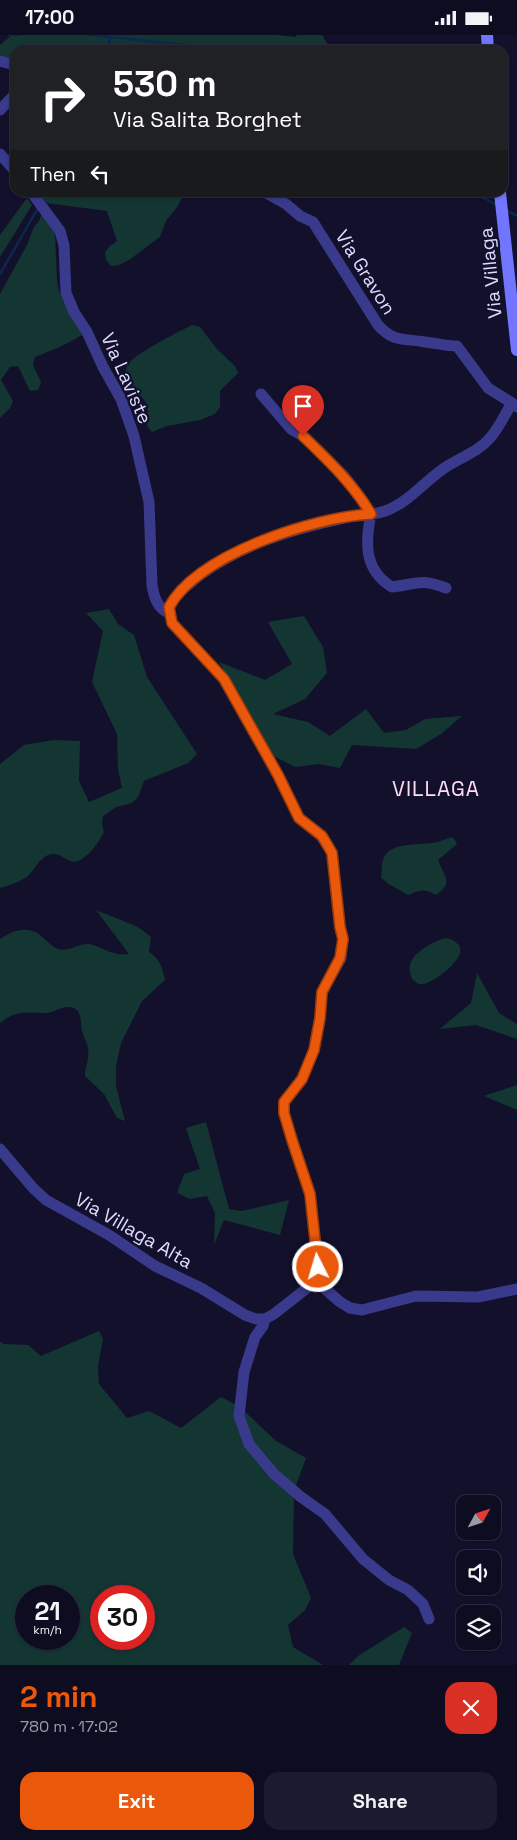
<!DOCTYPE html>
<html lang="en">
<head>
<meta charset="utf-8">
<style>
  :root { --surface:#0e0c21; --page:#1c1a2e; --text:#f1f3f6; --muted:#9b9ba5; --line:#2e2c3f; --accent:#ea580c }
  body { margin:0; font-family:"Space Grotesk",sans-serif; background:var(--page); color:var(--text); height:100vh; display:flex; flex-direction:column; font-size:19px; white-space:nowrap }
  * { box-sizing:border-box; margin:0 }
  p { font-size:16px; color:var(--muted) }
  .icon { flex:none; width:28px; height:28px; fill:none; stroke:currentColor; stroke-width:2; stroke-linecap:round; stroke-linejoin:round }
  .map { position:relative; height:1630px; overflow:hidden }
  .sheet { display:flex; flex-direction:column; background:var(--surface); flex:1 }
  .sheet>* { flex:none }
  .top-card { position:absolute; left:10px; top:10px; width:498px; height:152px; border-radius:15px; box-shadow:0 1px 4px #0004,0 0 0 1px var(--line); background:#202124; color:#fff; overflow:hidden }
  .needle { width:32px; rotate:50deg }
  .tools { position:absolute; left:456px; top:1460px; display:grid; gap:10px }
  .tools a { display:grid; place-items:center; width:45px; height:45px; border-radius:10px; background:var(--surface); box-shadow:0 1px 4px #0004,0 0 0 1px var(--line); font-size:25px }
  .speed { position:absolute; left:15px; top:1550px; display:flex; gap:10px; font-size:25px; font-weight:700; text-align:center }
  .speed>* { display:grid; place-content:center; width:65px; height:65px; border-radius:50%; background:var(--surface); box-shadow:0 1px 4px #0004,0 0 0 1px var(--line); line-height:1 }
  .speed small { font-size:12px; font-weight:400 }
  .speed .limit { border:8px solid #d22; background:#fff; color:#111 }
  .pin { position:absolute; display:grid; place-items:center; width:42px; height:42px; color:#fff; margin:-51px -21px; border-radius:50% 50% 50% 0; rotate:-45deg; box-shadow:0 0 5px #0007 }
  .pin .icon { rotate:45deg }
  .me { position:absolute; width:55px; margin:-28px; rotate:355deg; stroke-linejoin:round; filter:drop-shadow(0 0 4px #0008) }
  .turn { display:flex; align-items:center; gap:18px; height:105px; padding:0 20px; font-size:22px }
  .turn .icon { width:65px; height:65px; stroke-width:2.5 }
  .turn b { display:block; font-size:35px; line-height:42px }
  .then { display:flex; align-items:center; height:48px; padding:0 20px; background:#0003; gap:10px; font-size:19px }
  .round { display:grid; place-items:center; flex:none; width:52px; height:52px; border-radius:15px; background:var(--page) }
  .summary { display:flex; align-items:center; justify-content:space-between; height:85px; padding:0 20px }
  h1 { font-size:30px; font-weight:700; line-height:38px; color:var(--accent) }
  .button { display:flex; gap:10px; margin-top:auto; padding:10px 20px }
  .button a { flex:1; height:58px; border-radius:15px; background:var(--accent); color:#fff; font-size:20px; font-weight:700; line-height:58px; text-align:center }
  .button a+a { background:var(--page); color:var(--text) }
  .status { display:flex; justify-content:space-between; align-items:center; height:35px; padding:0 25px; background:var(--surface); direction:ltr }
  .status svg { height:14px; fill:currentColor }
  .map>svg:first-child { display:block }
  .green { fill:#133633; fill-rule:evenodd }
  .lines { fill:none; stroke-linecap:round; stroke-linejoin:round }
  .stream { stroke:#0b2850; stroke-width:2.5 }
  .street { stroke:#393a8c; stroke-width:11 }
  .secondary { stroke:#7275ff; stroke-width:12 }
  .route-casing { stroke:#983908; stroke-width:12 }
  .route { stroke:#ea580c; stroke-width:9 }
  .labels { text-anchor:middle; stroke-width:4.5; stroke-linejoin:round; paint-order:stroke }
  .street-label { font-size:19px; fill:#dddbff; stroke:#13102c }
  .quarter-label { font-size:21px; letter-spacing:1px; fill:#ffddf4; stroke:#13102c }
</style>
</head>
<body>
<div class="status"><b>17:00</b><svg viewBox="0 0 49 12"><path d="M0 12V9h3v3zM5 12V6h3v6zM10 12V3h3v9zM15 12V0h3v12zM26 1h20v11H26zM47 4h2v5h-2z"/></svg></div>
<div class="map">
<svg width="517" height="1630" viewBox="0 0 517 1630">
  <rect width="100%" height="100%" fill="#13102c"/>
  <path class="green" d="M 12,0 L 278,0 L 295,2 L 297,0 L 322,0 L 331,15 L 15,15 L 15,25 L 0,22 L 0,10 Z
    M 39,158 L 184,158 L 178,171 L 166,186 L 160,202 L 129,225 L 119,230 L 111,231 L 106,225 L 105,217 L 110,211 L 117,206 L 107,176 L 47,168 Z
    M 27,163 L 32,170 L 0,222 L 0,200 Z
    M 44,173 L 55,199 L 57,245 L 59,257 L 71,282 L 84,299 L 62,311 L 35,322 L 33,330 L 41,347 L 38,355 L 30,356 L 18,331 L 10,332 L 1,345 L 13,366 L 10,373 L 0,383 L 0,259 L 27,210 L 34,192 L 39,186 Z
    M 192,290 L 200,292 L 217,314 L 235,331 L 238,338 L 220,356 L 220,372 L 215,379 L 200,385 L 167,391 L 152,397 L 147,391 C 147,383 149,374 146,368 C 142,359 131,356 128,347 C 126,342 125,333 128,329 C 138,317 178,297 192,290 Z
    M 109,574 L 118,589 L 134,600 L 147,642 L 197,719 L 188,728 L 144,746 L 138,762 L 132,768 L 116,772 L 103,781 L 102,789 L 104,797 C 100,806 85,827 74,827 C 65,826 59,816 48,820 C 39,824 35,834 29,840 C 21,847 9,850 0,853 L 0,729 L 24,710 L 54,705 L 80,706 L 79,746 L 89,767 L 122,753 L 118,734 L 117,699 L 92,647 L 103,596 L 86,578 Z
    M 304,581 L 323,612 L 327,638 L 305,664 L 273,679 L 308,687 L 330,701 L 366,674 L 384,698 L 406,695 L 425,684 L 462,681 L 441,699 L 416,714 L 352,710 L 340,733 L 319,729 L 295,732 L 274,721 L 219,627 L 265,645 L 292,629 L 268,587 Z
    M 453,802 L 457,809 L 438,825 C 444,841 454,848 436,860 C 425,853 419,855 408,860 L 387,848 L 381,842 C 382,834 381,825 386,819 C 395,807 425,810 438,807 C 443,805 448,803 453,802 Z
    M 96,875 L 138,892 L 151,902 L 149,917 C 160,924 162,932 165,945 L 142,966 L 121,1008 L 116,1032 L 116,1051 L 125,1086 L 117,1083 L 104,1059 L 85,1041 C 85,1032 90,1022 88,1014 C 88,1008 83,1002 82,996 C 80,986 83,973 69,972 C 60,971 53,979 43,978 C 27,977 14,976 0,988 L 0,904 C 12,896 27,890 40,900 C 46,905 51,911 58,914 C 70,917 78,908 89,909 C 103,912 114,922 129,919 Z
    M 445,903 L 453,905 L 459,910 C 460,912 461,915 460,918 C 458,928 431,951 420,949 C 418,949 416,947 413,945 C 400,924 427,909 445,903 Z
    M 477,938 L 499,978 L 517,989 L 517,1004 L 476,990 L 440,994 L 471,968 Z
    M 517,1050 L 517,1075 L 484,1061 Z
    M 206,1087 L 229,1174 L 242,1176 L 289,1165 L 280,1200 L 224,1185 L 214,1210 L 215,1178 L 207,1161 L 190,1164 L 177,1158 L 184,1139 L 200,1134 L 186,1093 Z
    M 99,1296 L 103,1304 L 98,1331 L 99,1349 L 127,1383 L 149,1376 L 181,1393 L 221,1362 L 240,1372 L 276,1406 L 306,1423 L 294,1456 L 293,1519 L 311,1563 L 305,1575 L 288,1590 L 293,1612 L 323,1630 L 0,1630 L 0,1307 L 4,1309 L 28,1310 L 41,1321 ZM 26,1561 L 69,1561 L 69,1604 L 26,1604 ZM 101,1561 L 144,1561 L 144,1604 L 101,1604 Z
    M 404,1592 L 412,1598 L 399,1630 L 349,1630 L 358,1621 Z"/>
  <g class="lines">
    <path class="stream" d="M 9,0 L 20,0
      M 90,0 L 235,15
      M 108,15 L 110,2
      M 474,158 L 497,170
      M 42,166 L 46,158
      M 506,175 L 517,181
      M 0,239 L 38,173"/>
    <path class="street" d="M 0,26 L 15,30
      M 0,75 L 15,59
      M 0,119 L 15,136
      M 32,158 L 60,196 L 64,210 L 66,258 L 74,277 L 87,297 L 103,332 L 121,364 L 134,401 L 149,467 L 152,550 C 154,562 157,573 169,578
      M 266,158 L 286,169 L 300,181 L 313,187 L 378,290 C 394,308 404,303 425,307 C 436,308 446,311 457,311 L 488,353 L 512,368
      M 261,359 L 291,394 L 303,401 L 345,442 L 361,463 L 371,479 C 365,508 364,535 392,552 C 418,549 419,543 446,553
      M 0,1114 L 33,1153 L 46,1165 L 109,1200 L 155,1231 L 201,1253 L 245,1280 L 256,1284 L 265,1284 L 274,1279 L 316,1246
      M 316,1246 L 318,1233 L 310,1159 L 292,1105 L 284,1078 L 284,1067 L 302,1045 L 314,1015 L 320,983 L 322,957 L 341,923 L 343,904 L 340,892 L 332,818 L 328,811 L 321,801 L 299,783 L 278,740 L 224,644 L 172,588 L 169,572 C 176,558 188,550 200,540 C 243,509 292,494 344,483 C 357,480 371,481 385,476 C 409,468 427,443 449,430 C 464,421 479,416 490,403 C 499,393 505,379 512,368 L 517,372
      M 316,1246 L 340,1267 L 350,1273 L 362,1275 L 416,1261 L 478,1262 L 517,1254
      M 265,1284 L 263,1291 L 255,1302 L 244,1337 L 239,1381 L 249,1409 L 274,1439 L 301,1462 L 325,1479 L 363,1524 L 389,1545 L 408,1555 L 423,1569 L 429,1584"/>
    <path class="secondary" d="M 487,0 L 488,15
      M 500,158 L 517,315"/>
  </g>
  <g class="lines">
    <g class="route-casing">
      <path id="route" d="M 303,401 C 329,426 353,449 371,479 C 314,482 198,519 169,572 L 172,588 L 224,644 L 278,740 L 299,783 L 322,801 L 328,811 L 332,818 L 340,892 L 343,904 L 340,923 L 322,957 L 320,983 L 314,1015 L 302,1044 L 284,1067 L 284,1078 L 292,1105 L 310,1159 L 318,1232"/>
    </g>
    <use href="#route" class="route"/>
  </g>
  <g class="labels">
    <g class="street-label">
      <text transform="translate(366 237) rotate(58)" y="7">Via Gravon</text>
      <text transform="translate(490 238) rotate(-96)" y="7">Via Villaga</text>
      <text transform="translate(127 343) rotate(66)" y="7">Via Laviste</text>
      <text transform="translate(134 1195) rotate(30)" y="7">Via Villaga Alta</text>
    </g>
    <g class="quarter-label">
      <text x="436" y="761">VILLAGA</text>
    </g>
  </g>
</svg>
<div class="tools">
<a><svg class="needle" viewBox="-14 -14 28 28"><path d="M0-13l5 13h-10z" fill="#e53935"/><path d="M0 13l5-13h-10z" fill="#9b9ba5"/></svg></a>
<a><svg class="icon" aria-label="sound" viewBox="0 0 24 24"><path d="M4 9h4l5-4v14l-5-4H4zM17 9q2 3 0 6"/></svg></a>
<a><svg class="icon" aria-label="layers" viewBox="0 0 24 24"><path d="M12 4l9 5-9 5-9-5zM3 14l9 5 9-5"/></svg></a>
</div>
<div class="speed"><div>21<small>km/h</small></div><div class="limit">30</div></div>
<div class="pin" style="left:303px;top:401px;background:#d93025"><svg class="icon" aria-label="arrive" viewBox="0 0 24 24"><path d="M6 21V4h12l-3 4 3 4H6"/></svg></div>
<svg class="me" style="left:318px;top:1232px" viewBox="-20 -20 40 40"><circle r="17" fill="#ea580c" stroke="#fff" stroke-width="3"/><path d="M0-11L8 9 0 5-8 9z" fill="#fff"/></svg>
<div class="top-card">
<div class="turn"><svg class="icon" aria-label="right" viewBox="0 0 24 24"><path d="M7 20v-9h11M14 6l5 5-5 5"/></svg><div><b>530 m</b>Via Salita Borghet</div></div>
<div class="then">Then<svg class="icon" aria-label="left" viewBox="0 0 24 24"><path d="M17 20v-9H6M10 6l-5 5 5 5"/></svg></div>
</div>
</div>
<section class="sheet">
<div class="summary"><div><h1>2 min</h1><p>780 m · 17:02</p></div><a class="round" style="background:#d93025;color:#fff"><svg class="icon" aria-label="close" viewBox="0 0 24 24"><path d="M6 6l12 12M18 6L6 18"/></svg></a></div>
<div class="button"><a>Exit</a><a>Share</a></div>
</section>
</body>
</html>
